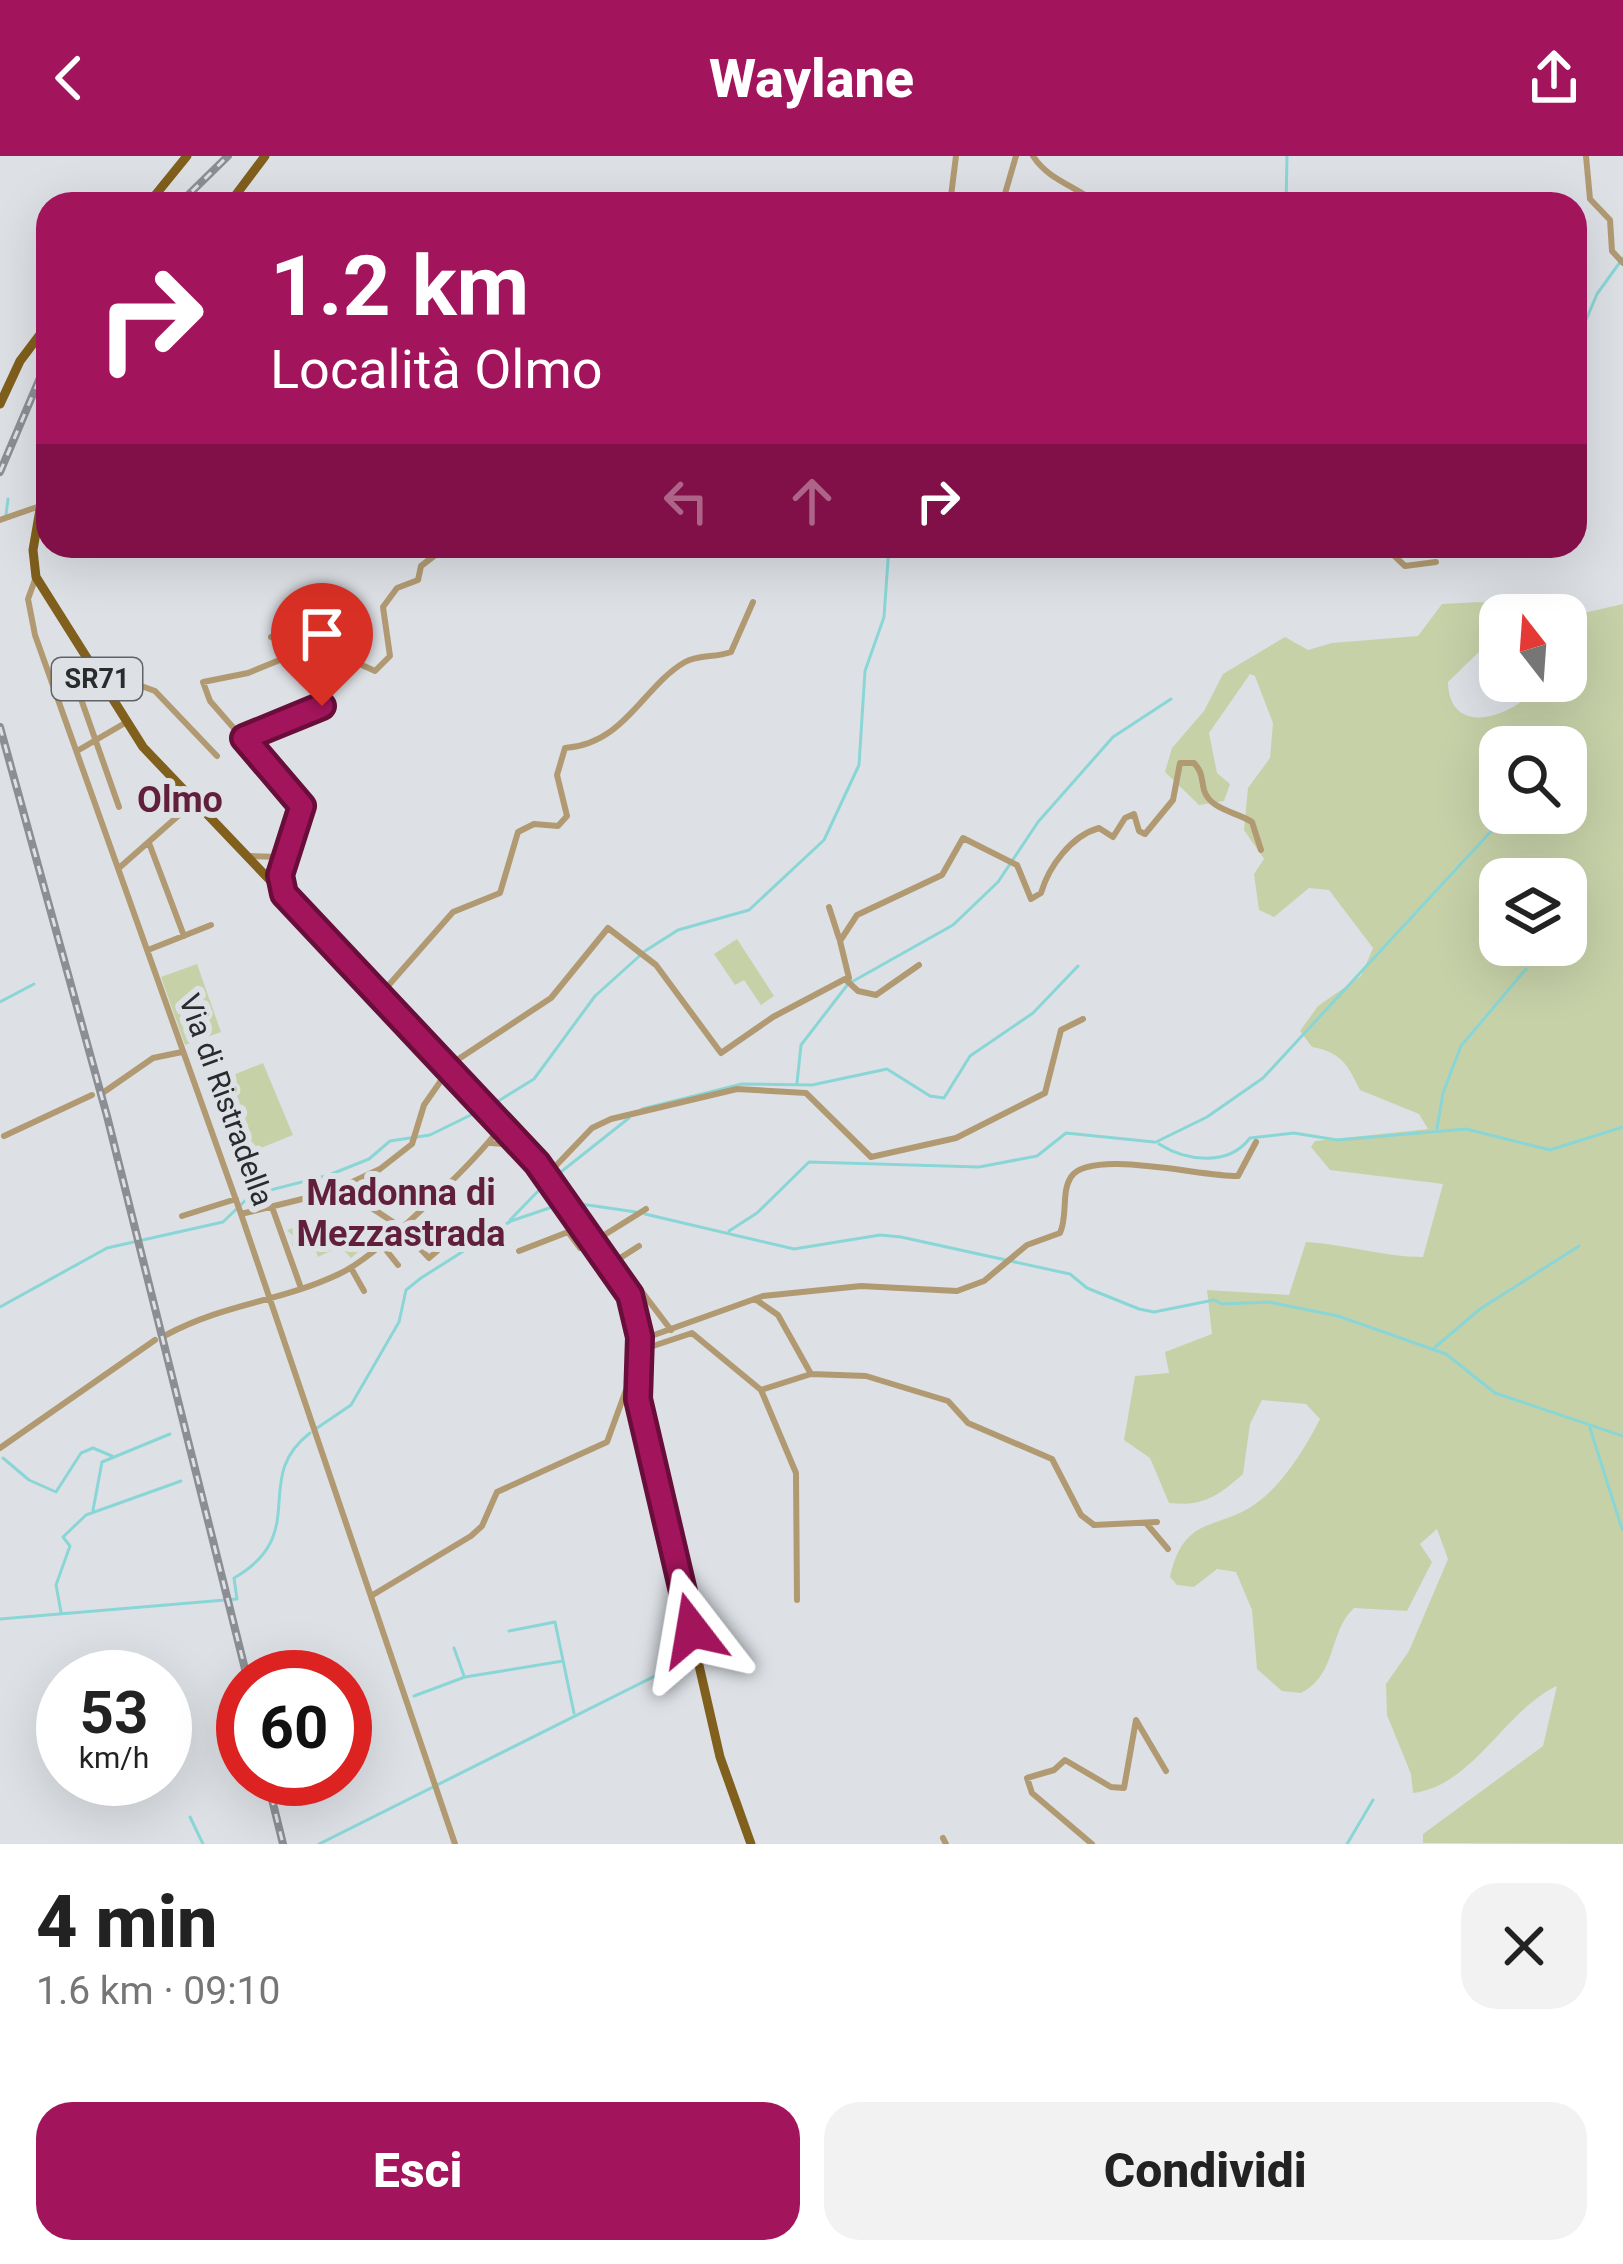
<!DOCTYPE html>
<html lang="it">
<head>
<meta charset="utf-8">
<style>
  :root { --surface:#fff; --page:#f2f2f2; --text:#222; --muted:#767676; --accent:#a2145b }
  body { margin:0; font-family:Roboto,sans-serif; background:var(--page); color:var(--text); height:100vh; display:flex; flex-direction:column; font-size:45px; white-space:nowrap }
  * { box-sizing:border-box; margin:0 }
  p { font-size:39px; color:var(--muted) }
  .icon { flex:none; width:66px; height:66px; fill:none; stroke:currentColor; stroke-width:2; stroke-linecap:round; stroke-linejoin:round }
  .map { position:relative; height:1688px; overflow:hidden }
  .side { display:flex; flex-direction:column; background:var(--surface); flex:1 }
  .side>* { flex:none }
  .hud { position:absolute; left:36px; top:36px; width:1551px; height:366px; border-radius:36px; box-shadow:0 12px 48px #0002; background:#a2145b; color:#fff; overflow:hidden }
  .needle { width:78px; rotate:343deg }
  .tools { position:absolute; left:1479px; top:438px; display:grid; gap:24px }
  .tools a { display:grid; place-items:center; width:108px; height:108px; border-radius:24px; background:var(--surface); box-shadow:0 12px 48px #0002; font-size:60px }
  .speed { position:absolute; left:36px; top:1494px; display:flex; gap:24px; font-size:60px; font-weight:700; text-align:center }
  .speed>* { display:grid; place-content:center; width:156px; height:156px; border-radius:50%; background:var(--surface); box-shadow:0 12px 48px #0002; line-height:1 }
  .speed small { font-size:30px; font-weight:400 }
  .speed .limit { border:18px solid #d22; background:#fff; color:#111 }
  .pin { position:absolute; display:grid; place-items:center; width:102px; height:102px; color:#fff; margin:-123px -51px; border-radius:50% 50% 50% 0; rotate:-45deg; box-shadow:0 0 12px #0007 }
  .pin .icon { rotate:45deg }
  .me { position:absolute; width:132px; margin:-66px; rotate:346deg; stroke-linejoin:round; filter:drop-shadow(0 0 9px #0008) }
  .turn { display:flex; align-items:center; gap:42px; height:252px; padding:0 36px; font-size:54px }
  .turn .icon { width:156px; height:156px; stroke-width:2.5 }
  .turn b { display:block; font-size:84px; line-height:102px }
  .lanes { display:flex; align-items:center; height:114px; padding:0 36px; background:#0003; justify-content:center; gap:60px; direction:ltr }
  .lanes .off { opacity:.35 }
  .round { display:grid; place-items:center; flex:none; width:126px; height:126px; border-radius:36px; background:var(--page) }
  .headline { display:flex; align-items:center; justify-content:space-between; height:204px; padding:0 36px }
  h1 { font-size:72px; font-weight:800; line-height:90px }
  .primary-button { display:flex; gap:24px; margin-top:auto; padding:24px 36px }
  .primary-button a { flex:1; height:138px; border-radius:36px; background:var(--accent); color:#fff; font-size:48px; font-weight:800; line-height:138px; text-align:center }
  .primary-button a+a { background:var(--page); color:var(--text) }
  header { display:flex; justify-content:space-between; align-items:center; height:156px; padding:0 36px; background:var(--accent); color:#fff; font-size:54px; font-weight:800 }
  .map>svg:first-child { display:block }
  .green { fill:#c6d1a8; fill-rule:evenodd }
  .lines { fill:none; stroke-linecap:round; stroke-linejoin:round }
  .stream { stroke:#8ad6d6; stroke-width:3 }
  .minor { stroke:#b19a72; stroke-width:6 }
  .major { stroke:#815f1c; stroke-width:9 }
  .rail-casing { stroke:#8b8e92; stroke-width:8 }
  .rail { stroke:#dde1e6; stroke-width:3; stroke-dasharray:9; stroke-linecap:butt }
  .route-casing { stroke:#690d3b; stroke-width:30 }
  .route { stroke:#a2145b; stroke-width:21 }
  .labels { text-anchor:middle; stroke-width:12; stroke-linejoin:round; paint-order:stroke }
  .shield { fill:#dde1e6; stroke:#606264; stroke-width:3 }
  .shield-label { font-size:27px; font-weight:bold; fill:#2a2b2d }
  .street-label { font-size:30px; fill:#2a2b2d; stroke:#dde1e6 }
  .quarter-label { font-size:36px; font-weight:bold; fill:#611f3b; stroke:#dde1e6 }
</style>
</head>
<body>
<header><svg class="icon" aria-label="back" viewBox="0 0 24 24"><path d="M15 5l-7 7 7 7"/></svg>Waylane<svg class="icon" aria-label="share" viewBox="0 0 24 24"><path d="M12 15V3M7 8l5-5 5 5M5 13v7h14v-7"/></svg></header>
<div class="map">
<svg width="1623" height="1688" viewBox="0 0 1623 1688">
  <rect width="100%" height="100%" fill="#dde1e6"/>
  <path class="green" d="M 1479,446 L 1512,449 L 1523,459 L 1500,459 L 1500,485 L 1484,491 L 1448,526 C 1449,585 1519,560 1542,525 L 1566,525 L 1566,483 L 1579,458 L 1623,448 L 1623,1688 L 1423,1687 L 1423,1678 L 1543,1590 L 1557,1530 C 1506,1553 1473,1630 1413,1637 L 1411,1618 L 1387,1559 L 1386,1528 L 1409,1495 L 1448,1403 L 1437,1373 L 1420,1388 L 1432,1406 L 1407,1455 L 1354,1452 C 1327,1478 1338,1518 1301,1537 L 1282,1535 L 1257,1513 L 1252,1454 L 1236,1416 L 1217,1413 L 1194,1431 L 1177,1429 L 1170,1421 C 1184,1357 1218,1376 1258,1346 C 1284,1327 1307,1289 1320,1263 L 1306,1248 L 1262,1244 L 1250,1268 L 1243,1318 C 1218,1340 1203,1351 1169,1347 L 1150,1302 L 1124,1284 L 1135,1220 L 1169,1217 L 1165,1196 L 1212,1178 L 1207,1134 L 1289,1139 L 1306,1086 C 1346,1088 1383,1101 1423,1101 L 1443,1028 L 1330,1014 L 1311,991 L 1315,985 L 1428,973 L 1419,958 L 1360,934 C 1348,909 1341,896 1312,891 L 1300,875 L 1318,850 L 1361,820 L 1373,792 L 1329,734 L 1309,732 L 1274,761 L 1259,754 L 1254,718 L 1264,703 L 1244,674 L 1248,632 L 1270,602 L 1273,567 L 1255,520 L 1250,518 L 1209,577 L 1217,617 L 1230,628 L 1224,645 L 1199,649 L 1165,616 L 1172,592 L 1204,555 L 1223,518 L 1285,481 L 1308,494 L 1332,487 L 1418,480 L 1442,448 ZM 1500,591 L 1566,591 L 1566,657 L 1500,657 ZM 1500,723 L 1566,723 L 1566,789 L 1500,789 Z
    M 737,783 L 774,840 L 761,849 L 744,824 L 735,829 L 714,798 Z
    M 197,808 L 221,876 L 185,889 L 161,821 Z
    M 263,907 L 293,979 L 251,996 L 221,924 Z
    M 320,1064 L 345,1068 L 371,1085 L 351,1102 L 340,1090 L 318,1101 L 312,1084 L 292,1090 L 293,1080 L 287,1074 Z"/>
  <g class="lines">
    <path class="stream" d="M 1286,48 L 1287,0
      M 1575,190 L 1597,138 L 1623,102
      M 6,359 L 8,343
      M 0,846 L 34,828
      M 797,927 L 801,889 L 848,828 L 953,769 L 998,726 L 1038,666 L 1113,581 L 1171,543
      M 492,949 L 534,923 L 595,840 L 645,795 L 678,774 L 749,754 L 824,684 L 859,609 L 865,515 L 884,461 L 889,390
      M 642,953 L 742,928 L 812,929 L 887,913 L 930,940 L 944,942 L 970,900 L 1033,857 L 1078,810
      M 1437,972 L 1443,937 L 1461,890 L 1526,813
      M 1156,986 L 1207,961 L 1263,922 L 1508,657
      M 1159,988 C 1186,1005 1228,1011 1250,982 L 1294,977 L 1337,984 L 1466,973 L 1550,994 L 1623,971
      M 552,1023 L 629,962
      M 645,1058 L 794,1093 L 880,1079 L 901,1081 L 1070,1118 L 1087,1132 L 1139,1153 L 1154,1156 L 1214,1144 L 1222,1148 L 1269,1146 L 1338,1160 L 1446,1198 L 1495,1237 L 1623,1280
      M 510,1064 L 544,1029
      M 729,1075 L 757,1057 L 809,1006 L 979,1011 L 1037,1000 L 1066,977 L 1154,986
      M 0,1151 L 107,1092 L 223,1066 L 251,1039 L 329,1019 L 369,1003 L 390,985 L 430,979 L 483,953
      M 1433,1193 L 1480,1153 L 1579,1090
      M 317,1272 L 351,1249 L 399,1166 L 406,1134 L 421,1122 L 511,1065 L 567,1046 L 636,1056
      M 1590,1272 L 1622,1373
      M 3,1302 L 29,1324 L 56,1336 L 81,1297 L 93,1292 L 112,1300
      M 93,1354 L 102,1306 L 170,1278
      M 61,1456 L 56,1429 L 70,1390 L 63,1381 L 86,1359 L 181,1325
      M 0,1463 L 237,1443 L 234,1422 C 312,1377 250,1323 310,1277
      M 509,1475 L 555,1466 L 574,1557
      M 454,1492 L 464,1520
      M 414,1540 L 465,1521 L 563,1505
      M 190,1661 L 203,1688
      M 319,1688 L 693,1501
      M 1347,1688 L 1373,1644"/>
    <path class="minor" d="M 1033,0 C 1048,24 1076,30 1098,48
      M 1586,0 L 1590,43 L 1610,64 L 1612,95 L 1623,107
      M 950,48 L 956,0
      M 1002,48 L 1016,0
      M 0,364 L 40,350
      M 1384,390 L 1405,410 L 1436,406
      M 36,421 L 28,443 L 35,479 L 241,1058 L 455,1688
      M 271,481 L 329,494 L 375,515 L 390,500 L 383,451 L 397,432 L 418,424 L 421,410 L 434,400
      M 92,512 L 155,535 L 217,600
      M 74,523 L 119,651
      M 245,582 C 282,558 314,576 329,525
      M 77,595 L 125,567
      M 149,687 L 184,780
      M 249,700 L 283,701
      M 119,712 L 195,645
      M 283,734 L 282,711 L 302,650 L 210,545 L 203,526 L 248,517 L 292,499 L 329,494
      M 829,751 L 839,782
      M 148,794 L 211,769
      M 849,822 L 840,785 L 857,759 L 942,719 L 963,682 L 1017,709 L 1031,743 L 1041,737 C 1049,710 1071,680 1099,672 L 1113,681 L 1125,662 L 1134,658 L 1139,675 L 1145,678 L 1173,644 L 1180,607 L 1194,607 C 1203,617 1201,622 1204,634 C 1210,654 1237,656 1252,666 L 1261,694
      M 380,839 L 453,756 L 500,737 L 518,676 L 534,668 L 558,670 L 567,660 L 557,619 L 565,592 C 625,588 643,530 685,506 C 699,498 715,502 731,496 L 753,446
      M 104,936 L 153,902 L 182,896
      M 4,980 L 92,939
      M 490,987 L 518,989
      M 547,1019 L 592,972 L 611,963 L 737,933 L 806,937 L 871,1001 L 956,982 L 1045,937 L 1061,874 L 1083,863
      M339 1033a6 6 0 1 1 12 0a6 6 0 1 1-12 0Z
      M 348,1028 L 380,1013 L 412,988 L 424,949 L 454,906 L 551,842 L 608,772 L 656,809 L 721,897 L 773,861 L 845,823 L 858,835 L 876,839 L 919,809
      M 349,1037 L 399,1070 L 429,1102 L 459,1076
      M 272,1051 L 301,1132
      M 241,1058 L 339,1034
      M 182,1060 L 236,1043
      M 601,1082 L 671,1174
      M 382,1089 L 398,1109
      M 519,1095 L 568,1076 L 580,1092 L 585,1091 L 646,1053
      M 617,1104 L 639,1090
      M 351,1112 L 364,1135
      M 755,1143 L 778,1159 L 811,1218 L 866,1220 L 948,1245 L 968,1267 L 1052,1303 L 1081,1359 L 1094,1369 L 1157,1366
      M 166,1179 C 226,1147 280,1146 339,1118 C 378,1100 468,1012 496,977 L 506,974
      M 646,1183 L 653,1190 L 692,1177 L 761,1234 L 811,1218
      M 640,1184 L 763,1140 L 861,1130 L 957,1135 L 984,1125 L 1027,1089 L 1060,1077 C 1068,1060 1061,1036 1071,1021 C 1090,992 1203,1021 1238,1020 L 1256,986
      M 761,1234 L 796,1317 L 797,1444
      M 0,1292 L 155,1184
      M 1146,1367 L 1168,1393
      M 371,1440 L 471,1380 L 482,1370 L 497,1336 L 607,1286 L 626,1234 L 637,1223
      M 943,1682 L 946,1688
      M 1092,1688 L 1032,1637 L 1027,1622 L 1054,1614 L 1065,1604 L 1111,1631 L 1124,1632 L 1136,1564 L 1166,1615"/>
    <path class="major" d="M 148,48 L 187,0
      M 229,48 L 265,0
      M 0,248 L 20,205 L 48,168
      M 48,307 L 33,394 L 36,421 L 143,591 L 509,975 L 584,1069 L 636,1157 L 638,1243 L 720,1601 L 751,1688"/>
    <g class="rail-casing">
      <path id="rail" d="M 179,48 L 228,0
        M 0,316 L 48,203
        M 0,571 L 107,960 L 247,1521
        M 267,1623 L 283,1688"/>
    </g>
    <use href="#rail" class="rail"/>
  </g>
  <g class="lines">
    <g class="route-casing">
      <path id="route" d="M 322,550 L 244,582 L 302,650 L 280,719 L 284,738 L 537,1007 L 630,1139 L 640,1181 L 638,1243 L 692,1474"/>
    </g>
    <use href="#route" class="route"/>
  </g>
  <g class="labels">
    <rect class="shield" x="52" y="502" width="90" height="42" rx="9"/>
    <g class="shield-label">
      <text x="97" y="532">SR71</text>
    </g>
    <g class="street-label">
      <text transform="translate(226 944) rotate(70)" y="10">Via di Ristradella</text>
    </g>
    <g class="quarter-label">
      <text x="180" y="656">Olmo</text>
      <text x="401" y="1049">Madonna di<tspan x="401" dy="41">Mezzastrada</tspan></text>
    </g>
  </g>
</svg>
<div class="tools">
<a><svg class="needle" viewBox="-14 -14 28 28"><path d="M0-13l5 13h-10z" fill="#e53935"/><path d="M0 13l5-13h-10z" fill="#767676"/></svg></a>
<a><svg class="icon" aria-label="search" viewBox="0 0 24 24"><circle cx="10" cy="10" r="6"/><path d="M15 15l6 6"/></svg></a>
<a><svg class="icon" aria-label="layers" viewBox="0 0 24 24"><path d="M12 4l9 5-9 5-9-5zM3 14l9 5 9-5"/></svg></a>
</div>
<div class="speed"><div>53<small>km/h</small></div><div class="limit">60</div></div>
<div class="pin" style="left:322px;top:550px;background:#d93025"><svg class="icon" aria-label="arrive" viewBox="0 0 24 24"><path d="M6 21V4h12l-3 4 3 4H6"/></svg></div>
<svg class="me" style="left:692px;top:1474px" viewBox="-20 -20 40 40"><path d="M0-17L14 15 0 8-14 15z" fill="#a2145b" stroke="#fff" stroke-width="4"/></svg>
<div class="hud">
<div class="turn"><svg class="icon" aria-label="right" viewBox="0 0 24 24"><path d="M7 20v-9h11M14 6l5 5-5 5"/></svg><div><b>1.2 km</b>Località Olmo</div></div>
<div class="lanes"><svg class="icon off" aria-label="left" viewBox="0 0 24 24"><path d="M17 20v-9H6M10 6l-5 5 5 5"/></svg><svg class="icon off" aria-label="ahead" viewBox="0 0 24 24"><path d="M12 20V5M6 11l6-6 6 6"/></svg><svg class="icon" aria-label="right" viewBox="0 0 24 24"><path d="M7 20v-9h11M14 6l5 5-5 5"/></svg></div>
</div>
</div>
<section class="side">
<div class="headline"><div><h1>4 min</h1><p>1.6 km · 09:10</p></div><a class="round"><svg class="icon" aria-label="close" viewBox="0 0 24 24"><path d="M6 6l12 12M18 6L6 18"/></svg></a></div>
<div class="primary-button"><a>Esci</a><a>Condividi</a></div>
</section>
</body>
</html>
